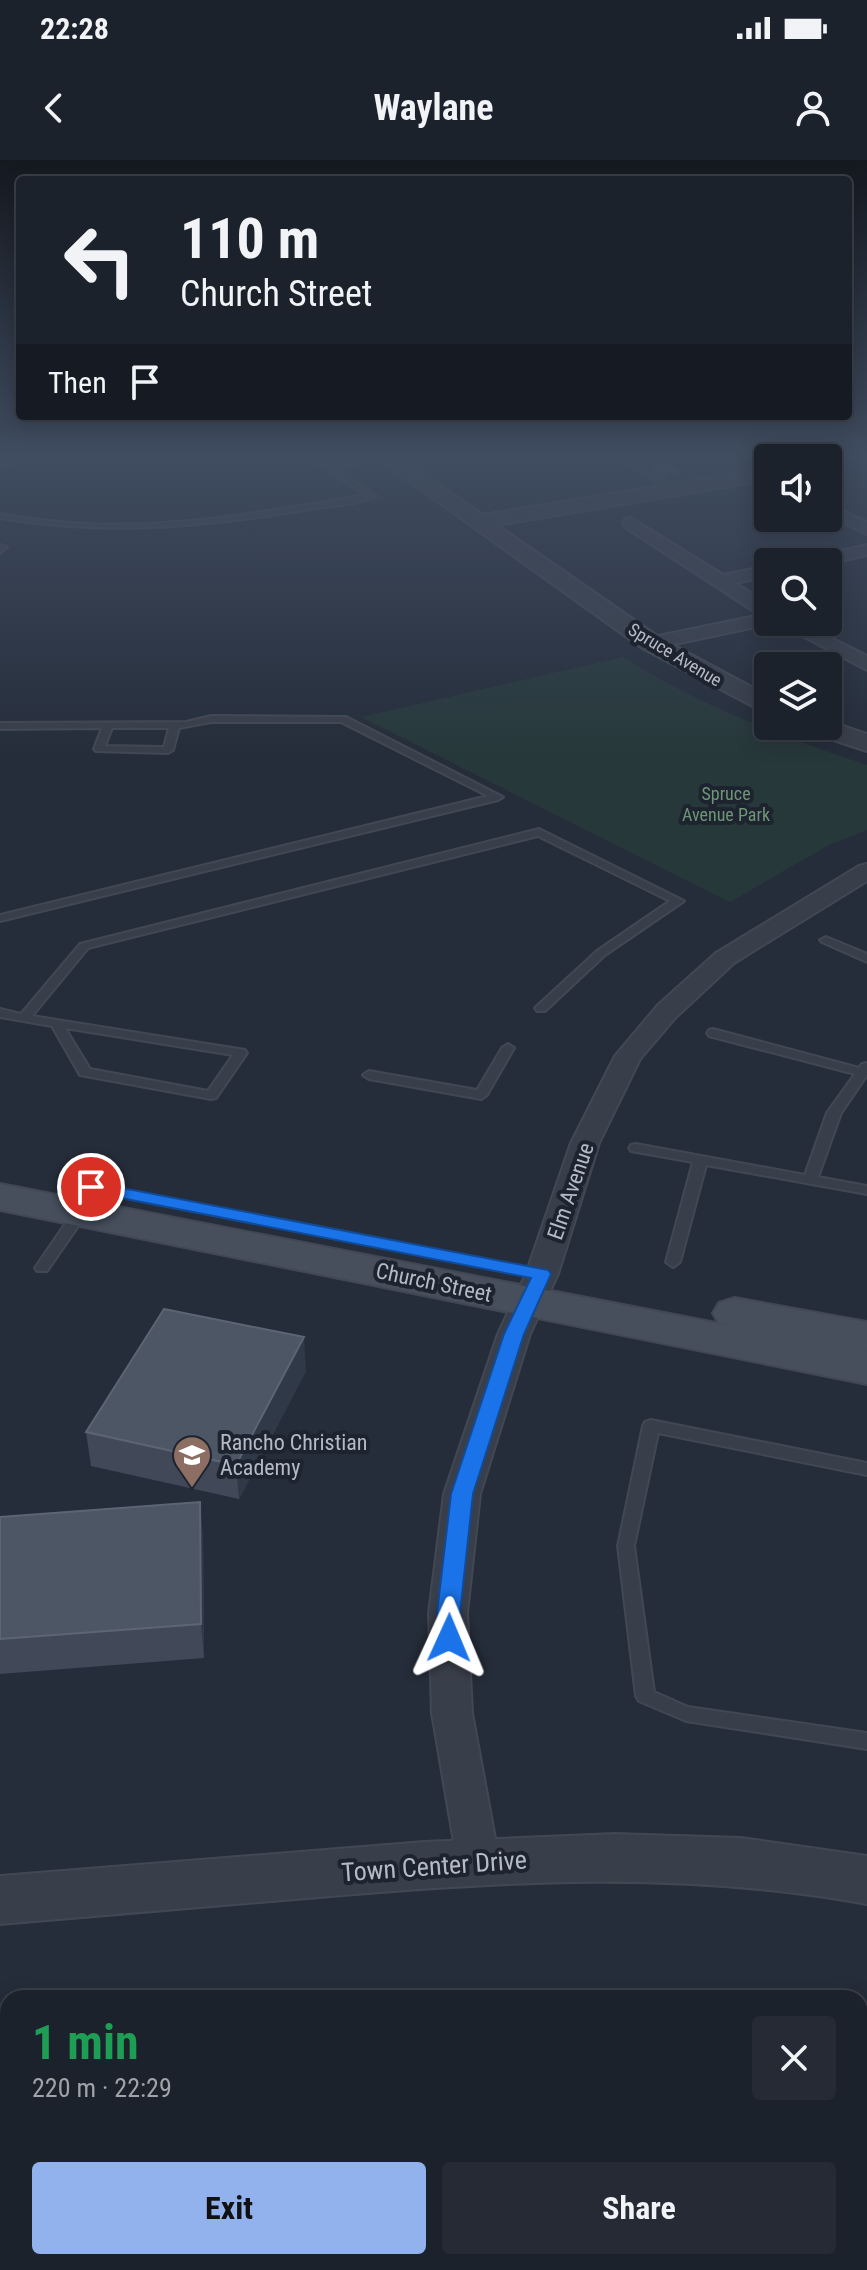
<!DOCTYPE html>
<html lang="en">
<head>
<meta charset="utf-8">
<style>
  :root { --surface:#1c222c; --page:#252a34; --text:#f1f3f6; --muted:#a0a4a9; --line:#3a3f48; --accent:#92b2ee }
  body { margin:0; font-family:"Roboto Condensed",sans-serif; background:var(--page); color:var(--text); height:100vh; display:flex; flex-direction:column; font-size:30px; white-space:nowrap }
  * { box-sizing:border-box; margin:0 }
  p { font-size:26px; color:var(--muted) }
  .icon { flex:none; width:44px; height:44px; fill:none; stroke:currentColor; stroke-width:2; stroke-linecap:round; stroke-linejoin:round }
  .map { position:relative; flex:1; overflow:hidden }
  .sheet { position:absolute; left:0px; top:1830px; width:868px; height:280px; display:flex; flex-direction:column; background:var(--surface); border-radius:24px 24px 0 0; box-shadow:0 4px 20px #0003,0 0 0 2px var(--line) }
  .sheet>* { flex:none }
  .banner { position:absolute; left:16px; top:16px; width:836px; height:244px; border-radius:8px; box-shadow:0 4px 20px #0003,0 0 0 2px var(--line); background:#1c222c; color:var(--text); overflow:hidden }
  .fabs { position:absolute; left:754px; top:284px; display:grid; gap:16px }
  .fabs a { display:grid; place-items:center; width:88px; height:88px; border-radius:8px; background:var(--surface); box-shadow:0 4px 20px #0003,0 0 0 2px var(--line); font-size:40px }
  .pin { position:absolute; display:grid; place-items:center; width:68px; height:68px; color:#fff; margin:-34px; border:4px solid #fff; border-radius:50%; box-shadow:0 2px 8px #0007 }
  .me { position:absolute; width:88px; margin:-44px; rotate:1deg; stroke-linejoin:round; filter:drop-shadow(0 0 6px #0008) }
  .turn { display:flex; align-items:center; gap:28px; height:168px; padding:0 32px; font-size:36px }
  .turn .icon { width:104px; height:104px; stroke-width:2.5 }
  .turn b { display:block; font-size:56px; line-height:68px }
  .then { display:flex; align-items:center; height:76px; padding:0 32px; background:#0003; gap:16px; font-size:30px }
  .round { display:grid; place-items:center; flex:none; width:84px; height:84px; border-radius:8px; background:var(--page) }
  .summary { display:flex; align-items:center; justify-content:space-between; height:136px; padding:0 32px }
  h1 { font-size:48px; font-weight:700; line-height:60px; color:#1e9e55 }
  .primary-button { display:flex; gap:16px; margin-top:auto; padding:16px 32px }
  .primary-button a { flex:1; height:92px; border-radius:8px; background:var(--accent); color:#111; font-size:32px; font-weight:700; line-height:92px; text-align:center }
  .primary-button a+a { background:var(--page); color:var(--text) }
  .status { display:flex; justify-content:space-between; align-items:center; height:56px; padding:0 40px; background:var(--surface); direction:ltr }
  .status svg { height:22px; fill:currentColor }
  header { display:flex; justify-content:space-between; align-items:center; height:104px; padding:0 32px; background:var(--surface); font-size:36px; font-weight:700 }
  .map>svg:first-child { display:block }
  .green { fill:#27383b }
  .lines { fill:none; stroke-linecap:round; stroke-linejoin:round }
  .service-casing { stroke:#424853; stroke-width:4 }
  .minor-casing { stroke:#424853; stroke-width:4 }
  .tertiary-casing { stroke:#424853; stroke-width:4 }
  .secondary-casing { stroke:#424853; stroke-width:4 }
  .service { fill:#393f4a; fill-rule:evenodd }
  .minor { fill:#393f4a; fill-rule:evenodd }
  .tertiary { fill:#393f4a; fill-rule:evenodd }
  .secondary { fill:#474f5d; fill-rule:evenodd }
  .wall { fill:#414958 }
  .shaded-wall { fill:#303947 }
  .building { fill:#4d5664; stroke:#5d6573; stroke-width:2 }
  .route { fill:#1a73e8; stroke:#114b97; stroke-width:2 }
  .labels { text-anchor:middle; stroke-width:8; stroke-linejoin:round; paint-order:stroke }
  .far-street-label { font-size:18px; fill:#b4bac6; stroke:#1e242f }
  .far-park-label { font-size:18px; fill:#6e9578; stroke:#1e242f }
  .street-label { font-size:22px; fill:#b4bac6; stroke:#1e242f }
  .poi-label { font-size:22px; fill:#b4bac6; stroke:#1e242f; text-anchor:start }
  .near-street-label { font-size:26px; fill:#b4bac6; stroke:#1e242f }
</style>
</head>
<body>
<div class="status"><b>22:28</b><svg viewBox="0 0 49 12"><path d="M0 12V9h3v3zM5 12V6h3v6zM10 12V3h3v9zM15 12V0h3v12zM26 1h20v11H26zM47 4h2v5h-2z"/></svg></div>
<header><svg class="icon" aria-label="back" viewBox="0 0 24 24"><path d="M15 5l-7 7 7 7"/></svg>Waylane<svg class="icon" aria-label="person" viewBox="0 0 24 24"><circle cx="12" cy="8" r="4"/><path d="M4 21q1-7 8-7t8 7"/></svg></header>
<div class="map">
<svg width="867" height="2110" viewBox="0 0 867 2110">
  <rect width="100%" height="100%" fill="#252d3a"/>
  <path class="green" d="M 623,497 C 699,545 782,577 867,605 L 867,670 L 829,685 L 730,742 L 361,557 Z"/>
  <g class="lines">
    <g class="service-casing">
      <path id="service" d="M 15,300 L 26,300 L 0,308 L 0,304 Z
        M 314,300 L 322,300 L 331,305 L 371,300 L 336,309 L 376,336 C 356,346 326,346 304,350 C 198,367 108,376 0,358 L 0,354 C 30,359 60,363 91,364 C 183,368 275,350 365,335 Z
        M 621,300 L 630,300 L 682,330 L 675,332 Z
        M 0,385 L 7,387 L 0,393 Z
        M 211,556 L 346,557 L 503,637 L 498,640 L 0,761 L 0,755 L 488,636 L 341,562 L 211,562 L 179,568 L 173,590 L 168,593 L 96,591 L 94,589 L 102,568 L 0,569 L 0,563 L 186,562 ZM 112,568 L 169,568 L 164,587 L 105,586 Z
        M 539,669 L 684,741 L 605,795 L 545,851 L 537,851 L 535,848 L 597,791 L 670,741 L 538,676 L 88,788 L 32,856 L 245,890 L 247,893 L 216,938 L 211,939 L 80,915 L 52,866 L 0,857 L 0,849 L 21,854 L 80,784 ZM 65,868 L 233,895 L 208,931 L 90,909 Z
        M 826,777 L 867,794 L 867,802 L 822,782 L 820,780 Z
        M 713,869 L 859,908 L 862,904 L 867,903 L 867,915 L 841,953 L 818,1017 L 867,1026 L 867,1034 L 706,1005 L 680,1102 L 673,1107 L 666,1102 L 693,1002 L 631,991 L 629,988 L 631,985 L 636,984 L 805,1015 L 827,953 L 855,914 L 709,876 L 707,873 L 709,870 Z
        M 508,884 L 514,888 L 487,935 L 481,939 L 369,919 L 363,915 L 369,911 L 477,930 L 502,888 Z
        M 80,1049 L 87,1053 L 47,1111 L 37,1111 L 35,1108 L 37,1105 L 75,1050 Z
        M 651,1260 L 867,1303 L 867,1315 L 658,1273 L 634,1386 L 654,1532 L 688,1547 L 867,1573 L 867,1589 L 686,1561 L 639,1541 L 636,1536 L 618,1386 L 643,1266 L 645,1262 Z"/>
    </g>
    <g class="minor-casing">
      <path id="minor" d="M 828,344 L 867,362 L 867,374 L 828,356 Z
        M 631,358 L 723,415 L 768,406 L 768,416 L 735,423 L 768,444 L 768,462 L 775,463 L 651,489 L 644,487 L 641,483 L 644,479 L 760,455 L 625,367 L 623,363 L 625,359 Z
        M 867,385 L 867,395 L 828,404 L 805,402 L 808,398 Z
        M 776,462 L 799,462 L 867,496 L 867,510 Z
        M 867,704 L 867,721 L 734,803 L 676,857 L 640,899 L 599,983 L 558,1114 L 530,1174 L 480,1334 L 467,1453 L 472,1553 L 499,1700 L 493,1713 L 478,1718 L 463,1713 L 457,1700 L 432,1553 L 429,1453 L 444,1334 L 498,1174 L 526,1114 L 571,983 L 615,896 L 658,845 L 716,793 L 859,706 Z"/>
    </g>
    <g class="tertiary-casing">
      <path id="tertiary" d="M 380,300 L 403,300 L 483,355 L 768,308 L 768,320 L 497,365 L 660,478 L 768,536 L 768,554 L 642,488 Z
        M 828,561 L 867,574 L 867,591 L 809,572 L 805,566 L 828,566 Z
        M 615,1674 L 741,1678 L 867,1696 L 867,1744 C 683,1710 505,1721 319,1737 C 213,1746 106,1755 0,1764 L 0,1716 L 424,1682 Z"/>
    </g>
    <g class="secondary-casing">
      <path id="secondary" d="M 0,1024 L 726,1165 L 719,1163 L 713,1153 L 719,1143 L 735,1138 L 867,1162 L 867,1192 L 817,1183 L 867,1192 L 867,1224 L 0,1050 Z"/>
    </g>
    <use href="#service" class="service"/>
    <use href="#minor" class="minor"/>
    <use href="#tertiary" class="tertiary"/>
    <use href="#secondary" class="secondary"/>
  </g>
  <path class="wall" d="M 653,305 L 678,316 L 666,318 L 653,311 Z
    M 306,1211 L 239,1339 L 91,1306 L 86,1272 Z
    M 0,1357 L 203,1377 L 204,1498 L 0,1514 Z
    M 440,2102 L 544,2102 L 471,2110 L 441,2110 Z"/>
  <path class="shaded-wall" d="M 678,310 L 678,316 L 666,318 L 666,312 Z
    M 304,1177 L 306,1211 L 239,1339 L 236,1305 Z
    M 200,1342 L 203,1377 L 204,1498 L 201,1464 Z"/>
  <path class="building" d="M 666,303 L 678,310 L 666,312 L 653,305 Z
    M 164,1149 L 304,1177 L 236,1305 L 86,1272 Z
    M 200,1342 L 201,1464 L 0,1479 L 0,1357 Z
    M 220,2105 L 220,2110 L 170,2110 Z"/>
  <linearGradient id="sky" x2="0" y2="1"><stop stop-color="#141920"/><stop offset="0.5" stop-color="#404c60"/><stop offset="1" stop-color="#404c60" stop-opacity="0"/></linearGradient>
  <rect width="867" height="595" fill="url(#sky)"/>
  <path class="route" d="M 91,1022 L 548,1110 L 551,1114 L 524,1174 L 473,1334 L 460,1453 L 461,1478 L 457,1484 L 449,1487 L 441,1484 L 438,1478 L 437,1453 L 451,1334 L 504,1174 L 531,1118 L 85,1031 L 82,1027 L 85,1023 Z"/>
  <defs>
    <g id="school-pin" transform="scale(2)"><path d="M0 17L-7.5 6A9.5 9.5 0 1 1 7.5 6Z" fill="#8d6e63" stroke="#1e242f"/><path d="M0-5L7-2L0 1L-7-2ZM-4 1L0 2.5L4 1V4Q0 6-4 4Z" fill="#fff"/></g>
  </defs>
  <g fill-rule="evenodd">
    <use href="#school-pin" x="192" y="1295"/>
  </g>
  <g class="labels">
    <g class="far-street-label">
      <text transform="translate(675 495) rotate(31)" y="6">Spruce Avenue</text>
    </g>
    <g class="far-park-label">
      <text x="726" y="640">Spruce<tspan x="726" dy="21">Avenue Park</tspan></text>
    </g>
    <g class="street-label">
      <text transform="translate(570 1031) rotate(-71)" y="8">Elm Avenue</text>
      <text transform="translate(434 1122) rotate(12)" y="8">Church Street</text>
    </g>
    <g class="poi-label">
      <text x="220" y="1290">Rancho Christian<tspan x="220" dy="25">Academy</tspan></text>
    </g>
    <g class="near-street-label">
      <text transform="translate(434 1706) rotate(-4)" y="9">Town Center Drive</text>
    </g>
  </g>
</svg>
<div class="fabs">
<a><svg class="icon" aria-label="sound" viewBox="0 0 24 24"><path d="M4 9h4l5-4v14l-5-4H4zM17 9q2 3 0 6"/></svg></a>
<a><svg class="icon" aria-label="search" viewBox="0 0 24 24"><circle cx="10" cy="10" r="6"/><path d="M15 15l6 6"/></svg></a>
<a><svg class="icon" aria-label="layers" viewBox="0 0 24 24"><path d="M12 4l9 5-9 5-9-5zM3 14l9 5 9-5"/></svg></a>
</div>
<div class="pin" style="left:91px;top:1027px;background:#d93025"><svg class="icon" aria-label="arrive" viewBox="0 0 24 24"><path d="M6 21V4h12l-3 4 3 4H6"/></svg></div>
<svg class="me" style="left:449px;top:1478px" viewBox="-20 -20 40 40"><path d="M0-17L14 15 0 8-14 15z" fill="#1a73e8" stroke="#fff" stroke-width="4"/></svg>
<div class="banner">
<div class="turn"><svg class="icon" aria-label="left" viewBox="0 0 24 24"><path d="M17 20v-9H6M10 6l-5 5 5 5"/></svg><div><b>110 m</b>Church Street</div></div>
<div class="then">Then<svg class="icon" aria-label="arrive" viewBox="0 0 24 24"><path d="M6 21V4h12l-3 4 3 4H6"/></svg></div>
</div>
<section class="sheet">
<div class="summary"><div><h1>1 min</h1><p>220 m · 22:29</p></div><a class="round"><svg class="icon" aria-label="close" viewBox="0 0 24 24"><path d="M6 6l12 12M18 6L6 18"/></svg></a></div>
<div class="primary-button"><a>Exit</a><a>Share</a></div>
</section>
</div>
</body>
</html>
